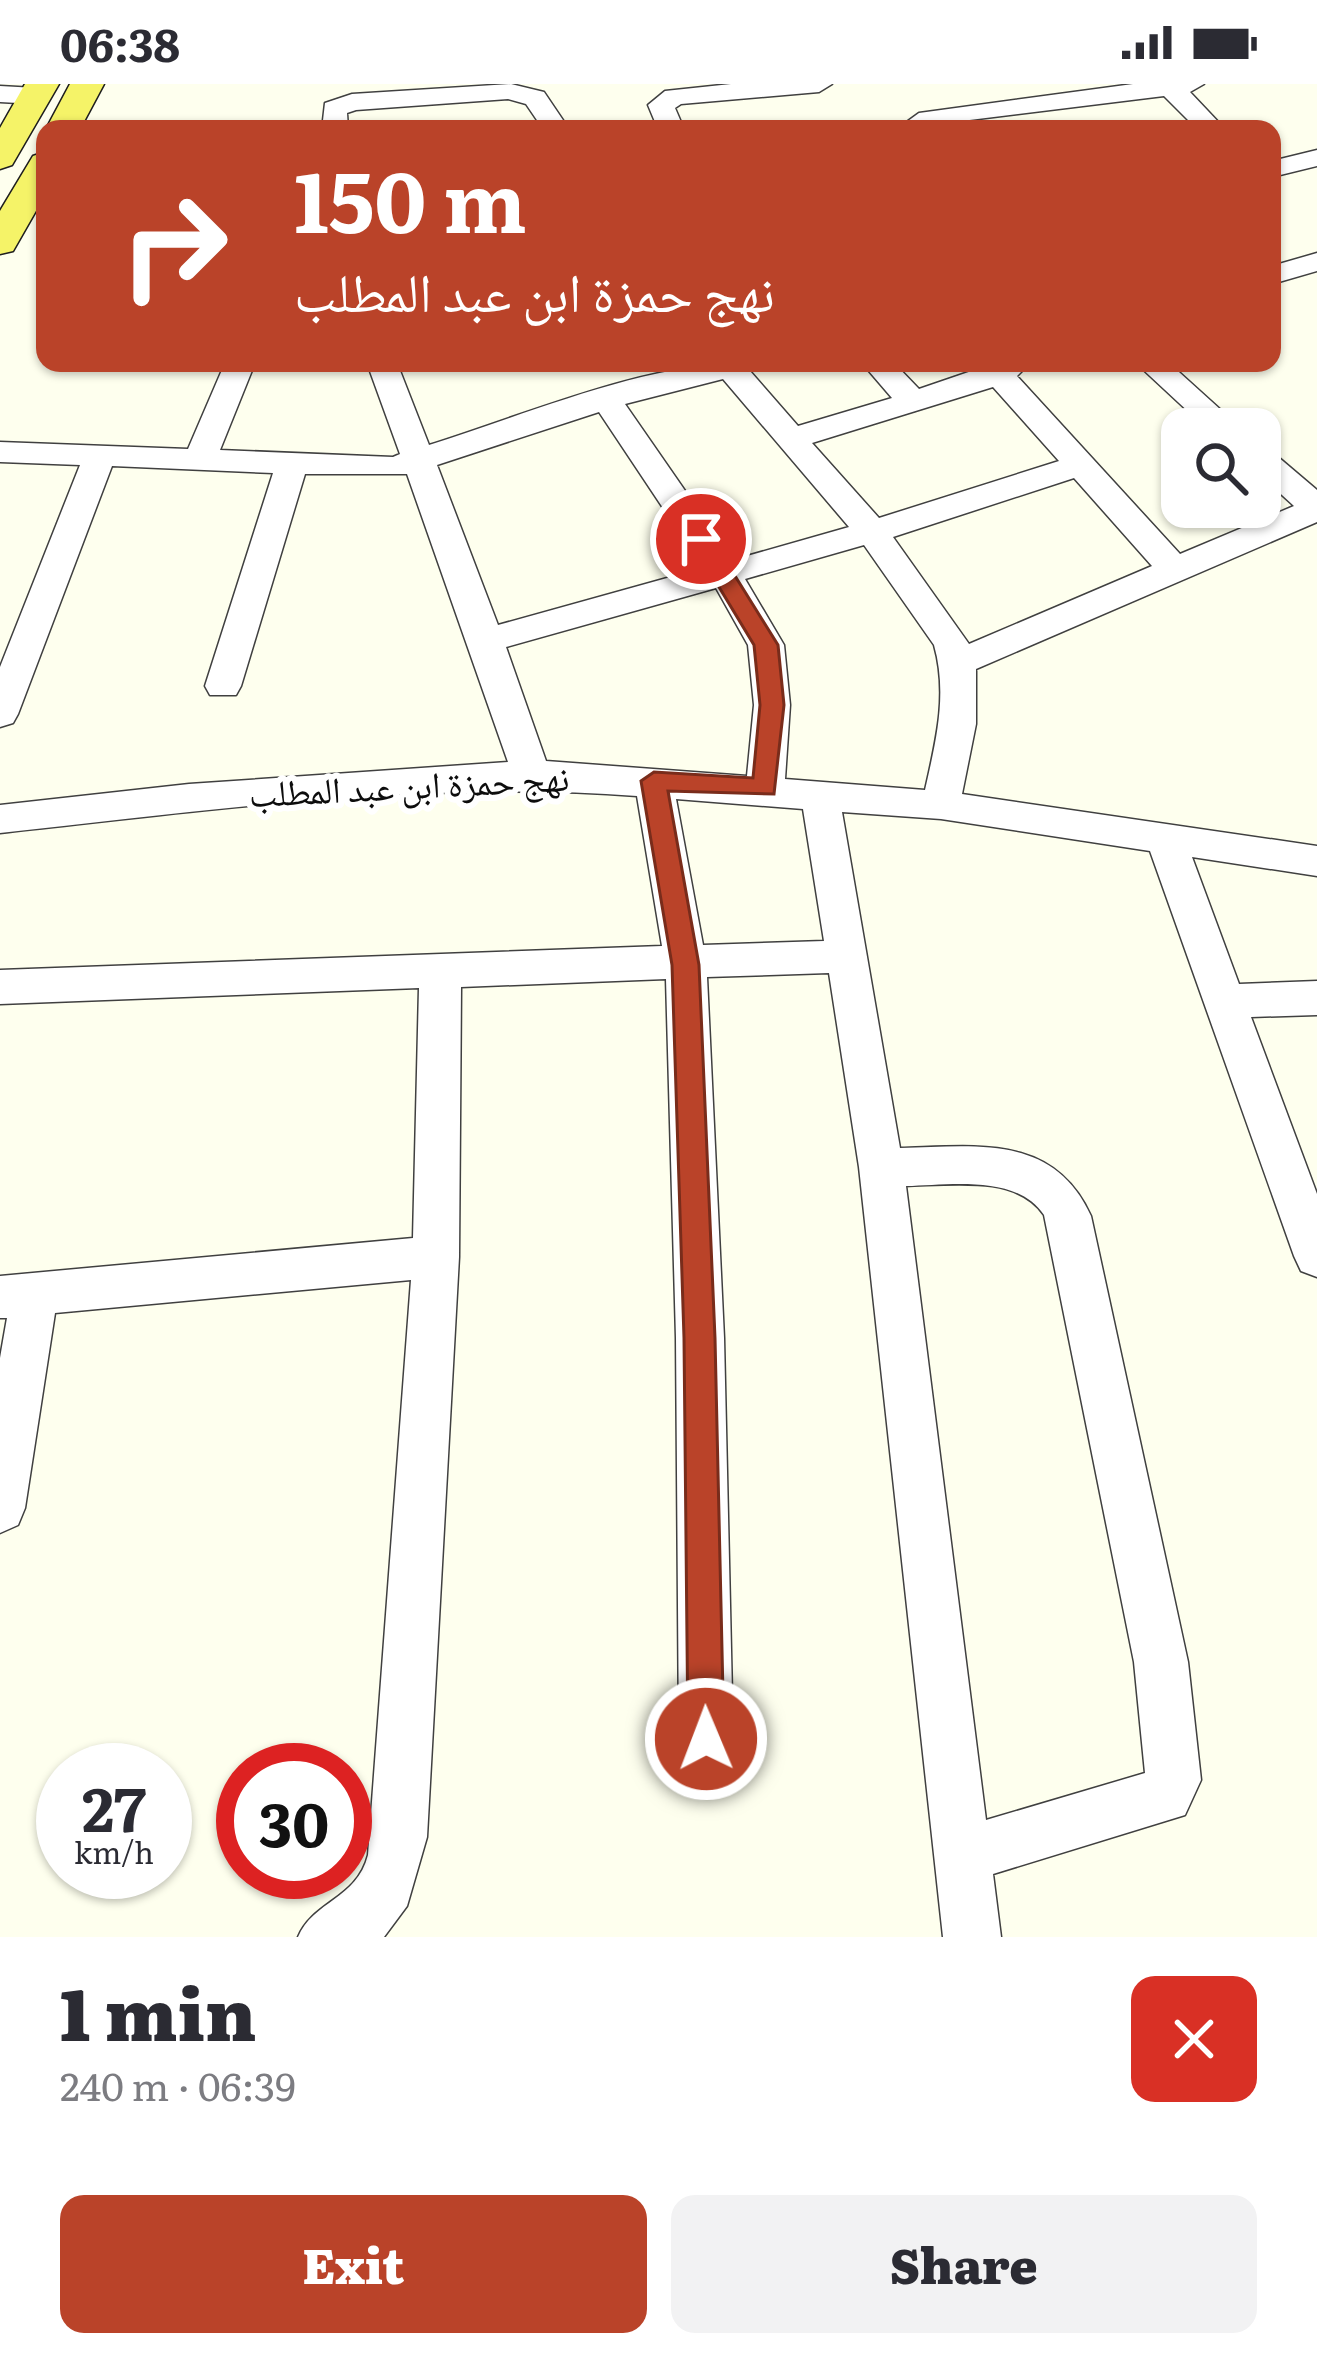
<!DOCTYPE html>
<html lang="en">
<head>
<meta charset="utf-8">
<style>
  :root { --surface:#fff; --page:#f2f2f3; --text:#2b2b33; --muted:#7c7c81; --accent:#ba4329 }
  body { margin:0; font-family:Literata,"Noto Naskh Arabic",serif; background:var(--page); color:var(--text); height:100vh; display:flex; flex-direction:column; font-size:45px; white-space:nowrap }
  * { box-sizing:border-box; margin:0 }
  p { font-size:39px; color:var(--muted) }
  .icon { flex:none; width:66px; height:66px; fill:none; stroke:currentColor; stroke-width:2; stroke-linecap:round; stroke-linejoin:round }
  .map { position:relative; height:1853px; overflow:hidden }
  .side { display:flex; flex-direction:column; background:var(--surface); flex:1 }
  .side>* { flex:none }
  .guide { position:absolute; left:36px; top:36px; width:1245px; height:252px; border-radius:24px; box-shadow:0 3px 9px #0004; background:#ba4329; color:#fff; overflow:hidden }
  .buttons { position:absolute; left:1161px; top:324px; display:grid; gap:24px }
  .buttons a { display:grid; place-items:center; width:120px; height:120px; border-radius:24px; background:var(--surface); box-shadow:0 3px 9px #0004; font-size:60px }
  .speed { position:absolute; left:36px; top:1659px; display:flex; gap:24px; font-size:60px; font-weight:700; text-align:center }
  .speed>* { display:grid; place-content:center; width:156px; height:156px; border-radius:50%; background:var(--surface); box-shadow:0 3px 9px #0004; line-height:1 }
  .speed small { font-size:30px; font-weight:400 }
  .speed .limit { border:18px solid #d22; background:#fff; color:#111 }
  .pin { position:absolute; display:grid; place-items:center; width:102px; height:102px; color:#fff; margin:-51px; border:6px solid #fff; border-radius:50%; box-shadow:0 3px 12px #0007 }
  .me { position:absolute; width:132px; margin:-66px; rotate:359deg; stroke-linejoin:round; filter:drop-shadow(0 0 9px #0008) }
  .turn { display:flex; align-items:center; gap:42px; height:252px; padding:0 60px; font-size:54px }
  .turn .icon { width:156px; height:156px; stroke-width:2.5 }
  .turn b { display:block; font-size:84px; line-height:102px }
  .round { display:grid; place-items:center; flex:none; width:126px; height:126px; border-radius:24px; background:var(--page) }
  .overview { display:flex; align-items:center; justify-content:space-between; height:204px; padding:0 60px }
  h1 { font-size:72px; font-weight:800; line-height:90px }
  .action { display:flex; gap:24px; margin-top:auto; padding:24px 60px }
  .action a { flex:1; height:138px; border-radius:24px; background:var(--accent); color:#fff; font-size:48px; font-weight:800; line-height:138px; text-align:center }
  .action a+a { background:var(--page); color:var(--text) }
  .status { display:flex; justify-content:space-between; align-items:center; height:84px; padding:0 60px; background:var(--surface); direction:ltr }
  .status svg { height:33px; fill:currentColor }
  .map>svg:first-child { display:block }
  .lines { fill:none; stroke-linecap:round; stroke-linejoin:round }
  .minor-casing { stroke:#404040; stroke-width:3 }
  .major-casing { stroke:#1e1e1e; stroke-width:3 }
  .minor { fill:#fff; fill-rule:evenodd }
  .major { fill:#f5f368; fill-rule:evenodd }
  .route { fill:#ba4329; stroke:#792c1b; stroke-width:3 }
  .labels { text-anchor:middle; stroke-width:12; stroke-linejoin:round; paint-order:stroke }
  .street-label { font-size:36px; fill:#0d0d0d; stroke:#fff }
</style>
</head>
<body>
<div class="status"><b>06:38</b><svg viewBox="0 0 49 12"><path d="M0 12V9h3v3zM5 12V6h3v6zM10 12V3h3v9zM15 12V0h3v12zM26 1h20v11H26zM47 4h2v5h-2z"/></svg></div>
<div class="map">
<svg width="1317" height="1853" viewBox="0 0 1317 1853">
  <rect width="100%" height="100%" fill="#feffee"/>
  <g class="lines">
    <g class="minor-casing">
      <path id="minor" d="M 511,0 L 544,8 L 569,45 L 543,45 L 526,20 L 508,15 L 356,26 L 347,29 L 348,45 L 322,45 L 325,19 L 352,10 Z
        M 731,0 L 832,0 L 819,8 L 681,20 L 675,24 L 684,45 L 658,45 L 648,21 L 665,7 Z
        M 1133,0 L 1204,0 L 1190,8 L 1225,45 L 1197,45 L 1164,12 L 897,45 L 919,29 Z
        M 0,2 L 36,4 L 49,12 L 36,20 L 0,18 Z
        M 1317,66 L 1317,82 L 1272,93 L 1272,77 Z
        M 1317,169 L 1317,187 L 1272,200 L 1272,182 Z
        M 225,279 L 255,279 L 220,366 L 393,373 L 400,370 L 367,279 L 397,279 L 429,361 C 525,331 645,279 743,279 L 798,342 L 892,314 L 862,279 L 894,279 L 919,305 L 995,279 L 1030,279 L 1017,292 L 1180,470 L 1294,422 L 1260,391 L 1260,364 L 1271,367 L 1317,406 L 1317,438 L 976,585 L 976,640 L 962,710 L 1317,762 L 1317,792 L 1192,773 L 1239,900 L 1317,897 L 1317,931 L 1251,933 L 1317,1110 L 1317,1193 L 1301,1187 L 1294,1172 L 1150,767 L 941,735 L 842,728 L 900,1064 C 978,1062 1054,1050 1091,1132 L 1188,1578 L 1201,1696 L 1185,1731 L 993,1790 L 1001,1853 L 943,1853 L 859,1083 L 829,889 L 707,893 L 724,1254 L 733,1655 L 725,1674 L 706,1682 L 687,1674 L 679,1655 L 676,1254 L 666,895 L 461,903 L 459,1173 L 427,1753 L 407,1822 L 384,1853 L 298,1853 C 313,1817 357,1815 368,1771 L 411,1196 L 55,1229 L 25,1424 L 18,1441 L 0,1449 L 0,1274 L 7,1234 L 0,1234 L 0,1192 L 413,1154 L 419,904 L 0,920 L 0,886 L 662,862 L 637,712 C 426,696 210,726 0,749 L 0,721 L 189,700 L 508,678 L 407,390 L 305,390 L 241,602 L 236,611 L 210,611 L 205,602 L 273,389 L 112,382 L 18,630 L 13,639 L 0,643 L 0,583 L 80,381 L 0,378 L 0,358 L 188,365 ZM 723,295 L 849,443 L 733,476 L 625,320 ZM 993,303 L 1059,377 L 879,434 L 812,359 ZM 599,328 L 703,484 L 498,541 L 437,381 ZM 1074,394 L 1152,482 L 969,560 L 893,453 ZM 864,461 L 934,561 C 948,610 936,657 925,706 L 785,695 L 790,621 L 784,561 L 745,495 ZM 716,504 L 748,561 L 754,621 L 747,692 L 546,677 L 506,563 ZM 676,715 L 803,725 L 824,857 L 703,861 ZM 906,1102 C 949,1101 1017,1090 1044,1131 L 1134,1578 L 1145,1689 L 986,1736 Z
        M 1136,279 L 1169,279 L 1242,345 L 1207,345 Z"/>
    </g>
    <g class="major-casing">
      <path id="major" d="M 25,0 L 59,0 L 12,81 L 0,85 L 0,44 Z
        M 70,0 L 104,0 L 80,45 L 46,45 Z
        M 45,68 L 45,111 L 13,167 L 0,170 L 0,127 L 33,72 Z"/>
    </g>
    <use href="#minor" class="minor"/>
    <use href="#major" class="major"/>
  </g>
  <path class="route" d="M 701,448 L 709,450 L 778,561 L 784,621 L 774,710 L 668,707 L 699,881 L 715,1254 L 724,1655 L 718,1668 L 706,1673 L 693,1668 L 688,1655 L 684,1254 L 672,881 L 641,697 L 654,688 L 753,694 L 760,621 L 754,561 L 690,455 Z"/>
  <g class="labels">
    <g class="street-label">
      <text transform="translate(409 702) rotate(-3)" y="13">نهج حمزة ابن عبد المطلب</text>
    </g>
  </g>
</svg>
<div class="buttons">
<a><svg class="icon" aria-label="search" viewBox="0 0 24 24"><circle cx="10" cy="10" r="6"/><path d="M15 15l6 6"/></svg></a>
</div>
<div class="speed"><div>27<small>km/h</small></div><div class="limit">30</div></div>
<div class="pin" style="left:701px;top:455px;background:#d93025"><svg class="icon" aria-label="arrive" viewBox="0 0 24 24"><path d="M6 21V4h12l-3 4 3 4H6"/></svg></div>
<svg class="me" style="left:706px;top:1655px" viewBox="-20 -20 40 40"><circle r="17" fill="#ba4329" stroke="#fff" stroke-width="3"/><path d="M0-11L8 9 0 5-8 9z" fill="#fff"/></svg>
<div class="guide">
<div class="turn"><svg class="icon" aria-label="right" viewBox="0 0 24 24"><path d="M7 20v-9h11M14 6l5 5-5 5"/></svg><div><b>150 m</b>نهج حمزة ابن عبد المطلب</div></div>
</div>
</div>
<section class="side">
<div class="overview"><div><h1>1 min</h1><p>240 m · 06:39</p></div><a class="round" style="background:#d93025;color:#fff"><svg class="icon" aria-label="close" viewBox="0 0 24 24"><path d="M6 6l12 12M18 6L6 18"/></svg></a></div>
<div class="action"><a>Exit</a><a>Share</a></div>
</section>
</body>
</html>
